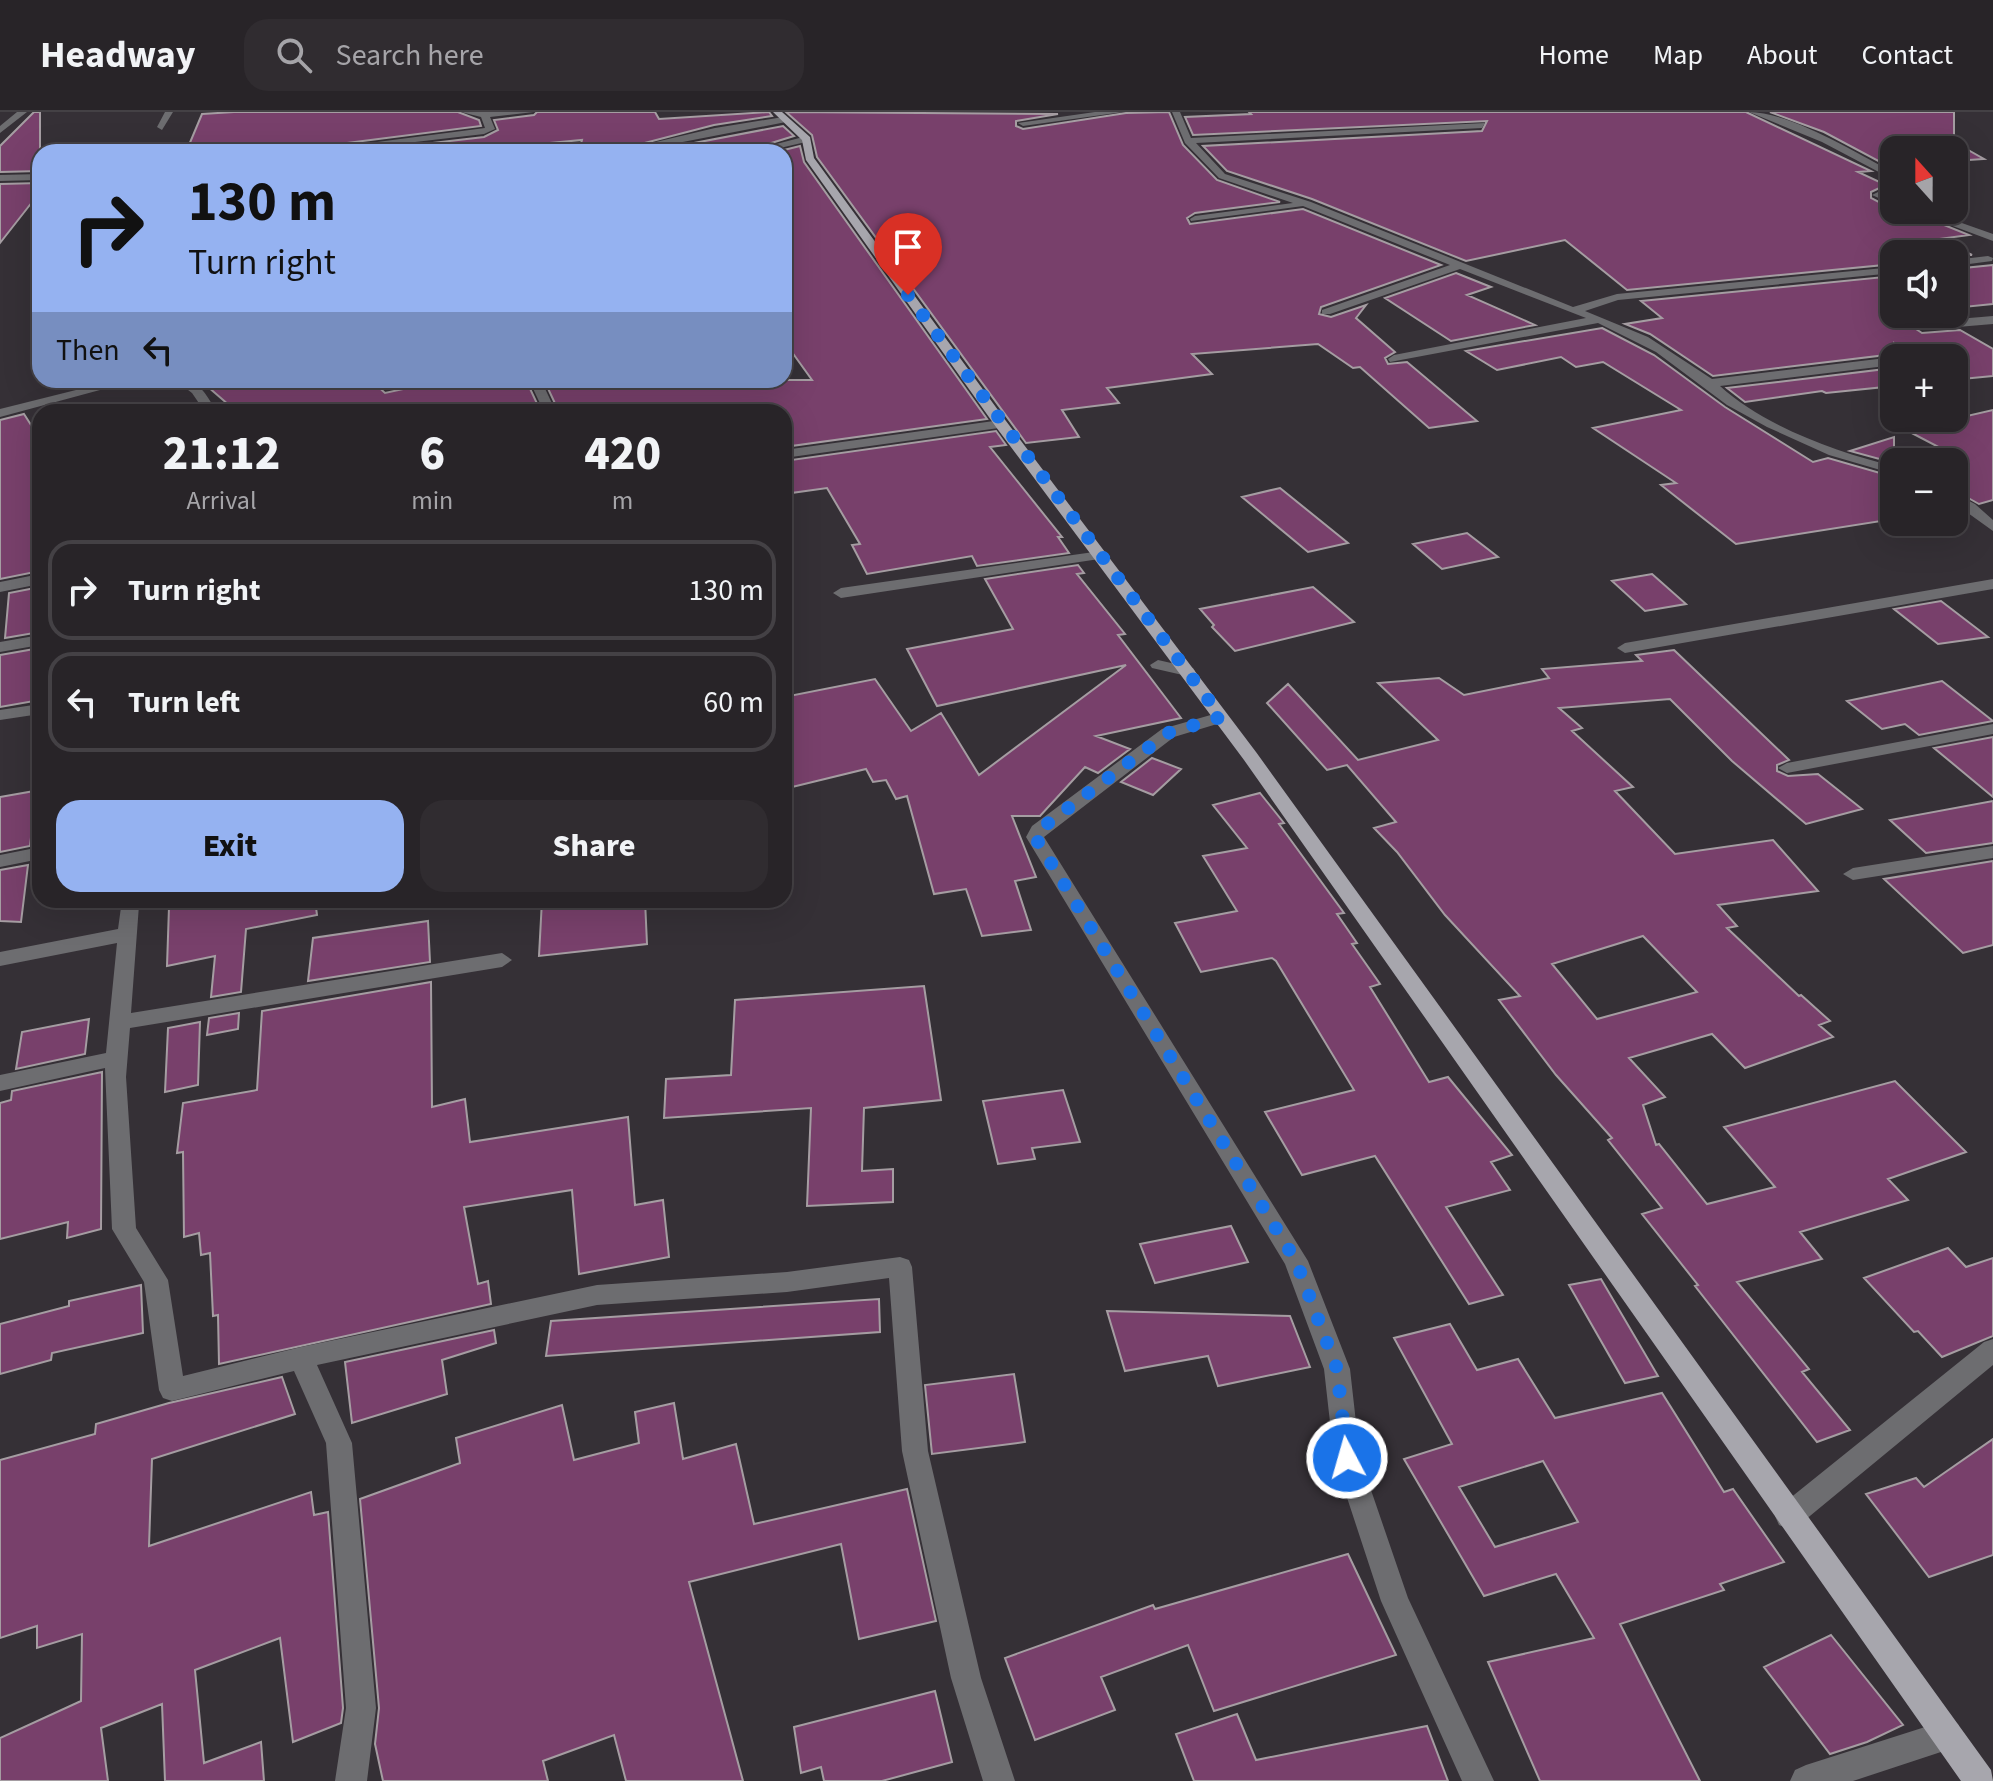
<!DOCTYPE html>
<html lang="en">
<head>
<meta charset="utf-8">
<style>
  :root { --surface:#282428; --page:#302c30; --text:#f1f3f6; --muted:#a5a4a8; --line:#444145; --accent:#95b2f1 }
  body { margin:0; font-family:"Source Sans 3",sans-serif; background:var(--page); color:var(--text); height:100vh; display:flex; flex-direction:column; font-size:30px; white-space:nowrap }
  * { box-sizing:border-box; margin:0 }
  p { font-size:26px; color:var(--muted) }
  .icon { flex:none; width:44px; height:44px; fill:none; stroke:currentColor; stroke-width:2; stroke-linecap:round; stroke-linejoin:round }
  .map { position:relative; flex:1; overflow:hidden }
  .details { position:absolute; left:32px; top:292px; width:760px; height:504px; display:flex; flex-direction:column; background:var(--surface); border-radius:24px; box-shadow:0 8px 32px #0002,0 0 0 2px var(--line) }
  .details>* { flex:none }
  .banner { position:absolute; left:32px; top:32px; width:760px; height:244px; border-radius:24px; box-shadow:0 8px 32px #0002,0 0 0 2px var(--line); background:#95b2f1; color:#111; overflow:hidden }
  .needle { width:52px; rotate:339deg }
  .controls { position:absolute; left:1880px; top:24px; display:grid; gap:16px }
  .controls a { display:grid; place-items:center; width:88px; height:88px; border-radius:16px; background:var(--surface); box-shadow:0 8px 32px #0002,0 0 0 2px var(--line); font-size:40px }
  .pin { position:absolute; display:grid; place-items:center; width:68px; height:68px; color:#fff; margin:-82px -34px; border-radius:50% 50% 50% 0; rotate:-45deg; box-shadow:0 0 8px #0007 }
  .pin .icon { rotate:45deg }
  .me { position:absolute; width:88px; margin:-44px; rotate:354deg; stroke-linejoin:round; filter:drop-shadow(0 0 6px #0008) }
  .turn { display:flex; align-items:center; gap:28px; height:168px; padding:0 24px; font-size:36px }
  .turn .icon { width:104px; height:104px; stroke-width:2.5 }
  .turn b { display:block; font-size:56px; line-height:68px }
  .then { display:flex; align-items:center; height:76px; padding:0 24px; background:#0003; gap:16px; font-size:30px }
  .eta { display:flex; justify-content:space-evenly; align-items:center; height:136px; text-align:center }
  .eta b { font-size:48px; font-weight:800; line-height:56px }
  .cta { display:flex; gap:16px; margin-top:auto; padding:16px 24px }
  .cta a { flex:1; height:92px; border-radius:24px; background:var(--accent); color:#111; font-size:32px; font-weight:800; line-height:92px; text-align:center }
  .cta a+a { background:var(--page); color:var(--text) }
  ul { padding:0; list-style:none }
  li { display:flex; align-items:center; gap:24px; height:100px; margin:0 16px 12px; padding:0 8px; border:4px solid var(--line); border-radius:24px }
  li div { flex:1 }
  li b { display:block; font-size:30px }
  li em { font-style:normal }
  header { display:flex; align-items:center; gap:48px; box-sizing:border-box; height:112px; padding:0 40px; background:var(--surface); border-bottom:2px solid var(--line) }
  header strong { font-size:38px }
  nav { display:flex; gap:44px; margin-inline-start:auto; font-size:28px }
  .search { width:560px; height:72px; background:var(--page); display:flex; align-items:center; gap:20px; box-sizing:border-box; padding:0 28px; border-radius:24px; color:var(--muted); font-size:30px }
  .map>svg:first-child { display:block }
  .building { fill:#78406b; stroke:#a59da2; stroke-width:2; fill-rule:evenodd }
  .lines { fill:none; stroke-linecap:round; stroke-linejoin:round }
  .minor { fill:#6d6d70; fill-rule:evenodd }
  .major { fill:#a7a6ad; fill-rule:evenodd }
  .route { stroke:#1a73e8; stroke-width:14; stroke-dasharray:0 25.2 }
</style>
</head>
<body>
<header>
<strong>Headway</strong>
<div class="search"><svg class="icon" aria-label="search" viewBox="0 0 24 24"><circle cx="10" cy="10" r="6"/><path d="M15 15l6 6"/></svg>Search here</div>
<nav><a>Home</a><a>Map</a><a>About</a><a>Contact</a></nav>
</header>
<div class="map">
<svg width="1993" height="1669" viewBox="0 0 1993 1669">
  <rect width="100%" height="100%" fill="#353036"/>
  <path class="building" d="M 34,0 L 40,0 L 40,59 L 0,60 L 0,34 Z
    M 234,0 L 458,0 L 479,8 L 481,14 L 300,37 L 297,40 L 186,40 L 202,2 Z
    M 537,0 L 655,0 L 659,7 L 769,0 L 772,4 L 714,13 L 610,40 L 579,39 L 582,28 L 455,40 L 355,40 L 484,25 L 498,18 L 494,8 L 534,3 Z
    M 786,0 L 1058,2 L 1016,9 L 1016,14 L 1023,17 L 1126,1 L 1169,0 L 1183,33 L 1217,68 L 1280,90 L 1195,101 L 1187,106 L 1190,112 L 1303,97 L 1441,153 L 1321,195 L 1319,202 L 1331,205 L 1366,193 L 1356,206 L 1395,240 L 1385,246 L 1388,252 L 1407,250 L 1477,309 L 1429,316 L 1360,255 L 1353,256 L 1318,232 L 1192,242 L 1212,262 L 1107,276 L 1119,291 L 1062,298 L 1079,325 L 1026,331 L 817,45 L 812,23 Z
    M 1249,0 L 1746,0 L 1871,59 L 1858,60 L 1886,73 L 1871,80 L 1871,86 L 1894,98 L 1907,98 L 1969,123 L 1939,127 L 1972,143 L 1894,142 L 1894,152 L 1627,178 L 1565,128 L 1466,149 L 1312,87 L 1227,59 L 1203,34 L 1482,19 L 1487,9 L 1193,23 L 1185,5 L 1251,2 Z
    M 1770,0 L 1954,0 L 1954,30 L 1984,47 L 1954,49 L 1954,38 L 1894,38 L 1894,52 L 1884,52 L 1824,20 Z
    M 783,14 L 794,24 L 742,40 L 647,40 Z
    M 800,34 L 804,50 L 987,307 L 784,335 L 784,300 L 559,300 L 544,268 L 812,268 L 784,229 L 784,40 L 776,40 Z
    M 40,71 L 40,80 L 0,131 L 0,72 Z
    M 1993,153 L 1993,192 L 1954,196 L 1954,157 Z
    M 1456,161 L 1491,175 L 1467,183 L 1535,213 L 1451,229 L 1385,186 Z
    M 1894,164 L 1894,202 L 1952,204 L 1922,207 L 1913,215 L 1922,221 L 1960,218 L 1993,237 L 1993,264 L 1962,267 L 1954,263 L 1954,246 L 1946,246 L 1937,238 L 1918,244 L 1894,231 L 1894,242 L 1713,264 L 1650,222 L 1625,212 L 1662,206 L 1641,189 Z
    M 1602,216 L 1654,243 L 1725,295 L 1813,350 L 1828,346 L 1894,365 L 1894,407 L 1736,432 L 1661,373 L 1676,371 L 1593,316 L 1681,298 L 1603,250 L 1576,255 L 1561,245 L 1497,258 L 1466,239 Z
    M 1894,256 L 1894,274 L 1826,281 L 1822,279 L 1745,290 L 1727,276 Z
    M 200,268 L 388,268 L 375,272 L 385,281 L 445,268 L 526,268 L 541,300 L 237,300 Z
    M 1993,298 L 1993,388 L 1979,392 L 1954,378 L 1954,343 L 1906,318 Z
    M 24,302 L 40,327 L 40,459 L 0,467 L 0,308 Z
    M 996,319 L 1006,333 L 990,335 L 1062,425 L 1058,425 L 1069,441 L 977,454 L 972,444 L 867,462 L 852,433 L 860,432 L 827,376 L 784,382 L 784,349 Z
    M 1894,325 L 1894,351 L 1850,339 Z
    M 1280,376 L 1348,431 L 1308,440 L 1242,385 Z
    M 1467,421 L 1498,445 L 1442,457 L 1413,432 Z
    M 1078,453 L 1084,461 L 1077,462 L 1125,522 L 1118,523 L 1181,606 L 1096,624 L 1130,637 L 1098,661 L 1085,655 L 1040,704 L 1012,704 L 1036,765 L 1015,769 L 1031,818 L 982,824 L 966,777 L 934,782 L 907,684 L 896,687 L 886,668 L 873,670 L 866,657 L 784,677 L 784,585 L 875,567 L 911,619 L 941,601 L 979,663 L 1126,553 L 937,594 L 907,537 L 1013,517 L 985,467 Z
    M 1652,462 L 1686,492 L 1645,499 L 1612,469 Z
    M 40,475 L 40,520 L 5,526 L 9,481 Z
    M 1313,475 L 1354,510 L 1235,539 L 1212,515 L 1214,513 L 1200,497 Z
    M 1941,489 L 1988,525 L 1938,532 L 1894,497 Z
    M 40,536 L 40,588 L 0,595 L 0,543 Z
    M 1674,538 L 1789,648 L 1777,653 L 1777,659 L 1788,664 L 1818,662 L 1862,697 L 1806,712 L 1732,649 L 1670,587 L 1559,596 L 1582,616 L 1572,619 L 1633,675 L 1615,679 L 1675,742 L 1773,728 L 1818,779 L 1718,793 L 1737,814 L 1727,816 L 1799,884 L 1801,883 L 1830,909 L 1819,913 L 1833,925 L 1745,956 L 1712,922 L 1629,946 L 1665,985 L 1643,993 L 1656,1033 L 1659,1032 L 1707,1092 L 1775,1075 L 1724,1015 L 1895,969 L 1966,1040 L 1888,1067 L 1908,1088 L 1800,1120 L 1822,1147 L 1737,1170 L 1809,1257 L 1802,1260 L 1850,1318 L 1817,1330 L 1695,1174 L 1698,1173 L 1642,1102 L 1662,1096 L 1608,1028 L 1612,1026 L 1556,963 L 1499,888 L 1520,884 L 1445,803 L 1397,740 L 1374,716 L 1396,710 L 1347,653 L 1327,658 L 1267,591 L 1288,572 L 1358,648 L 1438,628 L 1378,571 L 1439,566 L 1464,583 L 1549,566 L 1542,557 L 1642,549 L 1636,543 ZM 1643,824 L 1697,880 L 1597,907 L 1552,852 Z
    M 1942,569 L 1993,609 L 1919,623 L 1905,612 L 1882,617 L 1847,589 Z
    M 1993,625 L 1993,685 L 1934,636 Z
    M 1152,646 L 1181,657 L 1153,683 L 1121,670 Z
    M 40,678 L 40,716 L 32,717 L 30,734 L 0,740 L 0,685 Z
    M 1260,681 L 1284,711 L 1279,712 L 1344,801 L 1337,802 L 1357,831 L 1352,832 L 1380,872 L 1370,875 L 1429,970 L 1448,965 L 1512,1043 L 1491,1050 L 1510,1078 L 1446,1095 L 1503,1183 L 1469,1192 L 1375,1044 L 1302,1063 L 1265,1000 L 1354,978 L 1276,849 L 1272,846 L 1201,860 L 1175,811 L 1237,799 L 1203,744 L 1247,736 L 1213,693 Z
    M 1993,689 L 1993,731 L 1926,741 L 1890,708 Z
    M 1993,749 L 1993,833 L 1963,841 L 1884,767 Z
    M 28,753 L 21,810 L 0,809 L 0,758 Z
    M 205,788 L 315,788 L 317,803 L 246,817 L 241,880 L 211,885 L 215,844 L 167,854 L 169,795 Z
    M 542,788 L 645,788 L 647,832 L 539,844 Z
    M 428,809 L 430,850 L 308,869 L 313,826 Z
    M 431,870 L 432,995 L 465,987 L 470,1030 L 628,1005 L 635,1093 L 663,1088 L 669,1145 L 579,1162 L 572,1078 L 464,1095 L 478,1172 L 488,1169 L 491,1192 L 219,1252 L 218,1203 L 213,1204 L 210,1141 L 201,1143 L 199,1121 L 184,1125 L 183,1040 L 177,1041 L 183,991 L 257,978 L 262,899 Z
    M 924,874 L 941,988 L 864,996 L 862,1059 L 893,1057 L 893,1090 L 807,1094 L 811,996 L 664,1006 L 666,967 L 731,963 L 735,888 Z
    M 239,901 L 238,917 L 207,923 L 209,906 Z
    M 89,907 L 85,942 L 16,957 L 22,920 Z
    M 200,910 L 198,973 L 165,980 L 168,916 Z
    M 102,960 L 101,1117 L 67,1126 L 68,1110 L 0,1127 L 0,991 L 11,988 L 12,979 Z
    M 1063,978 L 1080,1030 L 1032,1036 L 1035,1047 L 998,1052 L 983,989 Z
    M 1231,1114 L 1248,1150 L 1155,1171 L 1140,1132 Z
    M 1948,1136 L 1966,1155 L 1993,1146 L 1993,1224 L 1942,1245 L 1918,1219 L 1914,1220 L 1864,1166 Z
    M 1601,1167 L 1658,1264 L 1625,1271 L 1569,1173 Z
    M 141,1173 L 143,1221 L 52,1241 L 51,1248 L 0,1262 L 0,1212 L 69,1194 L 69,1189 Z
    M 879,1187 L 880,1220 L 546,1244 L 551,1209 Z
    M 1107,1199 L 1290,1204 L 1310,1255 L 1218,1274 L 1208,1244 L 1125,1259 Z
    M 1450,1212 L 1477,1258 L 1518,1247 L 1555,1306 L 1662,1281 L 1724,1380 L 1733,1377 L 1784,1450 L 1720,1472 L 1724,1478 L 1620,1512 L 1700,1669 L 1540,1669 L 1488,1550 L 1594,1526 L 1556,1462 L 1484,1484 L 1404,1347 L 1452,1332 L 1394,1226 ZM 1543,1349 L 1578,1410 L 1495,1435 L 1459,1375 Z
    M 494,1218 L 496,1231 L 442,1248 L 447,1282 L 352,1311 L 345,1250 Z
    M 1014,1262 L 1025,1330 L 932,1342 L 925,1273 Z
    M 282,1265 L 295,1302 L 152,1347 L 149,1434 L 311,1380 L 314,1403 L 328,1400 L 343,1596 L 341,1611 L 293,1630 L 280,1526 L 195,1558 L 204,1651 L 261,1630 L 264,1669 L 165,1669 L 162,1592 L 101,1616 L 108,1669 L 0,1669 L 0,1626 L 81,1589 L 82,1522 L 37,1536 L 37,1514 L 0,1526 L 0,1348 L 95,1322 L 96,1312 L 169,1291 Z
    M 674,1291 L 683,1347 L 736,1332 L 754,1412 L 907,1377 L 936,1509 L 859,1527 L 841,1432 L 689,1470 L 743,1669 L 626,1669 L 614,1623 L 543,1649 L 548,1669 L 383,1669 L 375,1632 L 379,1596 L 360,1387 L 460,1351 L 456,1326 L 562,1293 L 574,1348 L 639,1331 L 635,1300 Z
    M 1993,1327 L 1993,1443 L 1929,1465 L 1866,1382 L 1916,1366 L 1924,1375 Z
    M 1348,1442 L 1396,1543 L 1214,1599 L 1188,1533 L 1101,1565 L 1115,1598 L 1035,1628 L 1005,1546 L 1153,1493 L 1155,1497 Z
    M 1831,1523 L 1903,1613 L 1867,1630 L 1830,1642 L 1764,1555 Z
    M 935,1579 L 952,1650 L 882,1669 L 824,1669 L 821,1655 L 801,1661 L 794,1615 Z
    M 1237,1602 L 1256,1648 L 1427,1614 L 1448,1669 L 1194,1669 L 1176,1622 Z"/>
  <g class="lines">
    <path class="minor" d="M 17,0 L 27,0 L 0,21 L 0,14 Z
      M 165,0 L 173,0 L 162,18 L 157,15 Z
      M 461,0 L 534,0 L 490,5 L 495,17 L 484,22 L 329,40 L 300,40 L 485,16 L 481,5 Z
      M 1095,0 L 1123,0 L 1023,14 L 1018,11 Z
      M 1172,0 L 1180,0 L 1191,26 L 1485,11 L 1482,16 L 1196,31 L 1225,62 L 1311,90 L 1573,195 L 1617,182 L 1894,155 L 1894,161 L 1618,188 L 1585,199 L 1648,225 L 1712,267 L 1894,245 L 1897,246 L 1894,246 L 1894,253 L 1720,274 C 1762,313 1838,341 1894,354 L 1894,362 L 1829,343 L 1767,315 L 1727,293 L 1656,240 L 1598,211 L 1390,250 L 1388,247 L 1394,243 L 1586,206 L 1460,157 L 1330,202 L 1322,202 L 1322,198 L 1450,153 L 1303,94 L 1191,109 L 1190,107 L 1195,104 L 1293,91 L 1219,66 L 1185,31 Z
      M 1749,0 C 1790,0 1857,41 1894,61 L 1894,68 L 1822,30 Z
      M 783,5 L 786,10 L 631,40 L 613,40 L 715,16 Z
      M 807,24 L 810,29 L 763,40 L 746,40 Z
      M 40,62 L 40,68 L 0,69 L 0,63 Z
      M 1894,72 L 1894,79 L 1885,83 L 1894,86 L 1894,93 L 1872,83 Z
      M 1910,98 L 1925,98 L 1993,122 L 1993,129 Z
      M 1988,144 L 1993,146 L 1992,149 L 1954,154 L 1954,148 Z
      M 1993,204 L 1993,212 L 1922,218 L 1916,214 L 1922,210 Z
      M 1938,241 L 1943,246 L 1919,246 Z
      M 116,268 L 137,268 L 0,305 L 0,297 Z
      M 175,268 C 201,268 204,280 217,300 L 205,300 L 192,281 Z
      M 398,268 L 427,268 L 384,278 L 378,274 Z
      M 529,268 L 541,268 L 556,300 L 544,300 Z
      M 1001,308 L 1008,312 L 1006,315 L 784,346 L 784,338 Z
      M 1954,381 L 1975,392 L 1993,408 L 1993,419 L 1954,391 Z
      M 1101,439 L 1108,443 L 1106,446 L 841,486 L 833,481 L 841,476 Z
      M 40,462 L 40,472 L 0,480 L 0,470 Z
      M 1993,467 L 1993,477 L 1625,541 L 1617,536 L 1625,531 Z
      M 40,523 L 40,533 L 0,540 L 0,530 Z
      M 1158,548 L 1193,556 L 1195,559 L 1187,564 L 1152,556 L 1150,553 Z
      M 40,592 L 40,602 L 0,608 L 0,598 Z
      M 1221,600 L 1229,605 L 1227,609 L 1174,625 L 1044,725 L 1308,1149 L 1350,1257 L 1360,1346 L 1408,1486 L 1494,1669 L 1462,1669 L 1381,1489 L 1334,1346 L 1324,1257 L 1285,1152 L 1026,725 L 1032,714 L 1162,617 Z
      M 1993,612 L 1993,622 L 1787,661 L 1778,656 L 1787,651 Z
      M 1993,734 L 1993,746 L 1853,768 L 1843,762 L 1853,756 Z
      M 40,735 L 40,747 L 0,755 L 0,743 Z
      M 122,788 L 143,788 L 139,793 L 131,901 L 502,841 L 512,848 L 502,855 L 130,916 L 126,965 L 136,1116 L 168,1168 L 183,1264 L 301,1235 L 597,1173 L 787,1160 L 900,1145 L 909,1148 L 912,1155 L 928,1339 L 981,1566 L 1015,1669 L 983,1669 L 951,1566 L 902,1339 L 889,1166 L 787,1180 L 597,1193 L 317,1253 L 352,1331 L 376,1596 L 367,1669 L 335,1669 L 346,1596 L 326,1331 L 294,1259 L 172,1289 L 163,1286 L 159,1278 L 144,1170 L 112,1117 L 105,956 L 0,979 L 0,963 L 106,941 L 117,831 L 0,854 L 0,840 L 118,817 Z
      M 1993,1227 L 1993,1253 L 1799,1413 L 1789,1417 L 1779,1413 L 1775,1404 L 1779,1395 L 1984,1230 Z
      M 1947,1608 L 1958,1612 L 1962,1623 L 1958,1634 L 1947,1638 L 1853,1669 L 1790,1669 L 1795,1658 L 1806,1653 Z"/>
    <path class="major" d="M 773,0 L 782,0 L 810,25 L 814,46 L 1006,309 L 1256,640 L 1991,1658 L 1993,1669 L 1961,1669 L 1244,648 L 996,315 L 806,48 L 802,28 Z"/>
  </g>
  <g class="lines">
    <path class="route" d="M 908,183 L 1221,605 L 1168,621 L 1039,718 L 1035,725 L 1296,1149 L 1337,1257 L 1347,1346"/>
  </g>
</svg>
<div class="controls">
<a><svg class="needle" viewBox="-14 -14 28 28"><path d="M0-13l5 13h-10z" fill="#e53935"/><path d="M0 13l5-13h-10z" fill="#a5a4a8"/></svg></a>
<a><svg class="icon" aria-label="sound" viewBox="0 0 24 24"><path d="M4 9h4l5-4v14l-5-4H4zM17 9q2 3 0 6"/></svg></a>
<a>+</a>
<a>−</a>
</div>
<div class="pin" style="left:908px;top:183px;background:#d93025"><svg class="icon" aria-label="arrive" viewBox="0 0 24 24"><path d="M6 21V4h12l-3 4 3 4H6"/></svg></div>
<svg class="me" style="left:1347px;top:1346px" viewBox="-20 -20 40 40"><circle r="17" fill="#1a73e8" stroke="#fff" stroke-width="3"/><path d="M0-11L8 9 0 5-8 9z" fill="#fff"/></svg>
<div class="banner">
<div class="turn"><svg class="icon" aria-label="right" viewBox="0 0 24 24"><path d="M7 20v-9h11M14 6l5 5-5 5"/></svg><div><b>130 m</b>Turn right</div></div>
<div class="then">Then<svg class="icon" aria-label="left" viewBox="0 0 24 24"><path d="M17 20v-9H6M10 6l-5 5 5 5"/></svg></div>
</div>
<section class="details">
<div class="eta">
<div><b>21:12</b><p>Arrival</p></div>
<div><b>6</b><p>min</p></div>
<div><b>420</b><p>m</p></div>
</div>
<ul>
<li><svg class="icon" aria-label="right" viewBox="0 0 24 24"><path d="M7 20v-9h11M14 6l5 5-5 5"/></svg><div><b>Turn right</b></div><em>130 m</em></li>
<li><svg class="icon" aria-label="left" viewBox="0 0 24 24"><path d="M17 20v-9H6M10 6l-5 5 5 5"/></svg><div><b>Turn left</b></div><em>60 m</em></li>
</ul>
<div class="cta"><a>Exit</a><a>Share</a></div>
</section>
</div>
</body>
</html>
